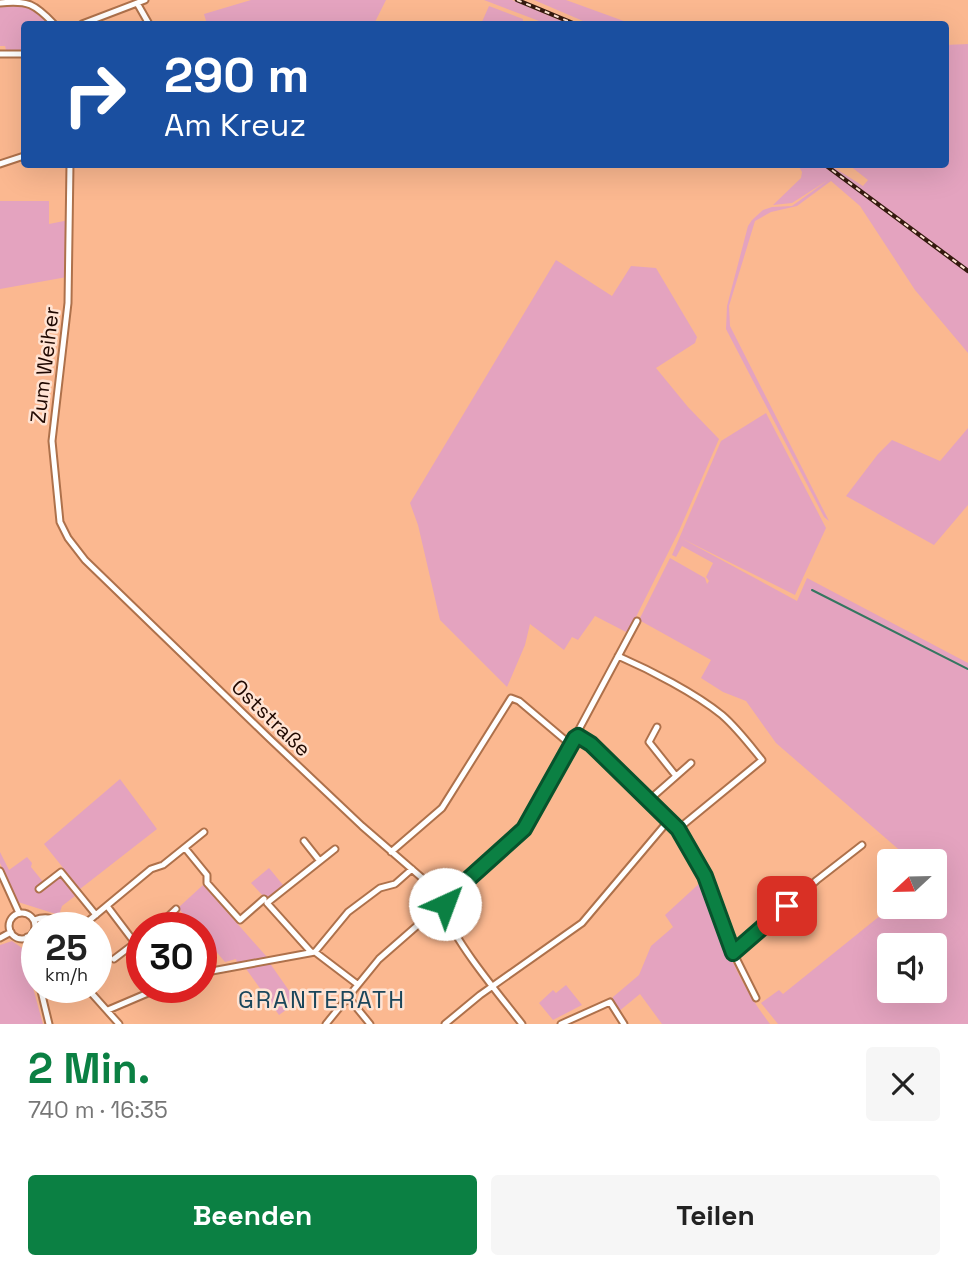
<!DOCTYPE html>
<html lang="de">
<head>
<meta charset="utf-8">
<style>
  :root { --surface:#fff; --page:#f6f6f6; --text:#222; --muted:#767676; --accent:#0b8043 }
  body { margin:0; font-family:"Space Grotesk",sans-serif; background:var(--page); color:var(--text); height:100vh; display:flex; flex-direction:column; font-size:26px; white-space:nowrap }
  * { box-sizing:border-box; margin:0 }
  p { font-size:23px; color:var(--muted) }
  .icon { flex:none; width:38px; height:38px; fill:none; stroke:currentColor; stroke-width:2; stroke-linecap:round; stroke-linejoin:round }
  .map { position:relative; height:1024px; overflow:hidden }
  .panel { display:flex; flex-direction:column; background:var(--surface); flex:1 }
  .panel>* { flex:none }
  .hud { position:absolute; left:21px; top:21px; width:928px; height:147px; border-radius:7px; box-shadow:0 7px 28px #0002; background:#1a4fa0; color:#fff; overflow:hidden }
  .needle { width:46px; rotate:248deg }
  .buttons { position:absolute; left:877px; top:849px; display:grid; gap:14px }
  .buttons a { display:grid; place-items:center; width:70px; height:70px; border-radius:7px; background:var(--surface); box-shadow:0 7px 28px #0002; font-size:35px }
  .speed { position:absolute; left:21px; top:912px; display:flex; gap:14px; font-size:35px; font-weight:700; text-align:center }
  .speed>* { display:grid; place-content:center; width:91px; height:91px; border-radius:50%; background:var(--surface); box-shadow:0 7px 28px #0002; line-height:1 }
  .speed small { font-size:18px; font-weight:400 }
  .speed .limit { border:10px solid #d22; background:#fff; color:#111 }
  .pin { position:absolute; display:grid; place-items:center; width:60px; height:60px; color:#fff; margin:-30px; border-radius:14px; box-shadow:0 4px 10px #0006 }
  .me { position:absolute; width:77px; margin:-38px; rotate:43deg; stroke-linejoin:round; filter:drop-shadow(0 0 5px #0008) }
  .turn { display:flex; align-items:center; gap:24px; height:147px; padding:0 28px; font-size:32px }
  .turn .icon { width:91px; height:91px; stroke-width:2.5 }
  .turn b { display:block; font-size:49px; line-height:60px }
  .round { display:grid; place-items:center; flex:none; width:74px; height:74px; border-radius:7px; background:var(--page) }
  .overview { display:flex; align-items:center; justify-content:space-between; height:119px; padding:0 28px }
  h1 { font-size:42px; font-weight:600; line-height:52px; color:var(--accent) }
  .primary-button { display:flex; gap:14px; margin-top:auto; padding:14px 28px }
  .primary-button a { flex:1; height:80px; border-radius:7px; background:var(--accent); color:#fff; font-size:28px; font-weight:600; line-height:80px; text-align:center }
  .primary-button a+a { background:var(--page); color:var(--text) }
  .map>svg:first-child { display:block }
  .green { fill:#e4a3bf; fill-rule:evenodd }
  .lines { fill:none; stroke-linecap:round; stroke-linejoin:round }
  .stream { stroke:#357660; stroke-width:2 }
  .minor-casing { stroke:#ae714b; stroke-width:9 }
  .minor { stroke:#fff; stroke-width:5 }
  .rail-casing { stroke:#351a0f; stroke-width:4.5 }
  .rail { stroke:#ffe3d3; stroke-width:2; stroke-dasharray:5; stroke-linecap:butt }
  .route-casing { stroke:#07532c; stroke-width:18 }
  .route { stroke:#0b8043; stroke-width:12 }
  .labels { text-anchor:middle; stroke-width:5; stroke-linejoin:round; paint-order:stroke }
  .street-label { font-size:21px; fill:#1f0800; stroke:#ffe3d3 }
  .quarter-label { font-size:24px; letter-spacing:2px; fill:#1a465b; stroke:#ffe3d3 }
</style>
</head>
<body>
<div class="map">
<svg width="968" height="1024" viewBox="0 0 968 1024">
  <rect width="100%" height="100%" fill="#fbb890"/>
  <path class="green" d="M 251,0 L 386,0 L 374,24 L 207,24 L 204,14 Z
    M 484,0 L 512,0 L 570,24 L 547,24 Z
    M 534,0 L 566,0 L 632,24 L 590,24 Z
    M 21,5 L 31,9 L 50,24 L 24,24 L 24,50 L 6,50 L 5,46 L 0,46 L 0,7 Z
    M 489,6 L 523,19 L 523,24 L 481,24 Z
    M 968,44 L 968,353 L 915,290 L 860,206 L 831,181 L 797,206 L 771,212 L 755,221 L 729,306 L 730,326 L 829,521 L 824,517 L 726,329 L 727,306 L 748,226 L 752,220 L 763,210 L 772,207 L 792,206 L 828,180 L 792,203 L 773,205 L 801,178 L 802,172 L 798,165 L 830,165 L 863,186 L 868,180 L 849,165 L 945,164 L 945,45 Z
    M 0,201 L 49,201 L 49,224 L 69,220 L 67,277 L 0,289 Z
    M 556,260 L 612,296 L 631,266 L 656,268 L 697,337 L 695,343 L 656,368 L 688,407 L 719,439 L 679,531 L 628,633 L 595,616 L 578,640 L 572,637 L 564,650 L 530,624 L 525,645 L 507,687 L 440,620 L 418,525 L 410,503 Z
    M 766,413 L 826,528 L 795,595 L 681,538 L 797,601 L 807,578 L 968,663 L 968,1024 L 778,1024 L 761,1003 L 779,990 L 783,994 L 891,907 L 934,906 L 934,861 L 912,861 L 776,743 L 746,701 L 723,692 L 701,678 L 711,660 L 639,620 L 670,558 L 705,578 L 707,584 L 709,581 L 706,577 L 713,563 L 682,546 L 676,557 L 672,555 L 721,441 ZM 889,945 L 934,945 L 934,990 L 889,990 Z
    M 968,428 L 968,505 L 934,545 L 846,496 L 878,454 L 892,440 L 940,461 Z
    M 120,779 L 157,829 L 80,889 L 44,844 Z
    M 0,852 L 9,870 L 27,857 L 32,863 L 31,867 L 44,883 L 60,877 L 75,896 L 62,906 L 59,915 L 18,902 L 0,863 Z
    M 269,868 L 283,885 L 266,899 L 251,883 Z
    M 702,881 C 722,936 734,977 770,1024 L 662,1024 L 640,994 L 618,1012 L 612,1003 L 613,997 L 639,975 L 651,946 L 673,927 L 665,915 Z
    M 203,885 L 267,957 L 237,963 L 236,959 L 225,962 L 201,934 L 201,928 L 195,927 L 178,908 Z
    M 12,941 L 22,948 L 43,1024 L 0,1024 L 0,945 Z
    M 269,962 L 297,1002 L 279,1015 L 244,966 Z
    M 566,985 L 582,1005 L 553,1020 L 539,1003 L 553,990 L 556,993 Z"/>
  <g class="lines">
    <path class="stream" d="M 812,590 L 968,669"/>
    <g class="minor-casing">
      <path id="minor" d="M 0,3 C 28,0 35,4 54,24
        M 137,3 L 149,24
        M 82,24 L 145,0
        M 0,54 L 24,54
        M 0,164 L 24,156
        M 70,164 L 68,303 L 52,441 L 60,522 L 68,538 L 85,560 L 270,739 L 362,826 L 429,884 L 437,898
        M 618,656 C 650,670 695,693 722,715 C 737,728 749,744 762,760 L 678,829
        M 657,727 L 649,742 L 676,776
        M 578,736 L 591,744 L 678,829 L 705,876 L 727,940 L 756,998
        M 649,800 L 691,763
        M 304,841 L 319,860
        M 185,848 L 207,875 L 207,883 L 240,920 L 264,899
        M 391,852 L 442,808 L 511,698 L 519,701 L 571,745
        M 0,871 L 19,913
        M 39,889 L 61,872 L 96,915
        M431 904a7 7 0 1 1 14 0a7 7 0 1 1-14 0Z
        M 444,901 L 524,829 L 574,738 L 578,736 L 577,733 L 637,621
        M 107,906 L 138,947 L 142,944
        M 443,910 C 458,946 497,992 522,1024
        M9 926a13 13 0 1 1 26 0a13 13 0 1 1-26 0Z
        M 34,920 C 46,916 55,917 63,928
        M 71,928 L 86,923 L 151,869 L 163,865 L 204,832
        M 156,928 L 176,909
        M 27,937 L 37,974
        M 0,938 L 11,932
        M 311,952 L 267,903 L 335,849
        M 315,952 L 357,984
        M 733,953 L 817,880 L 862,845
        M 114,959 L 135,943
        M 201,973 L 315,952 L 348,912 L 380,888 L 395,884 L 412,869
        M 40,987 L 49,1024
        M 86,987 L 119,1024
        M 347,996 L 370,1024
        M 108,1010 L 162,987
        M 326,1024 L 379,959 L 435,910
        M 445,1024 L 480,995 L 582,923 L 669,820
        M 561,1024 L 610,1002 L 624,1024"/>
    </g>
    <use href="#minor" class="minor"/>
    <g class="rail-casing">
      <path id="rail" d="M 517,0 L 575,24
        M 824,164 L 968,271"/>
    </g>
    <use href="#rail" class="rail"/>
  </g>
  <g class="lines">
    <g class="route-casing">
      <path id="route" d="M 445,904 L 444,901 L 524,829 L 575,738 L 578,736 L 591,744 L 678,829 L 705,876 L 733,953 L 787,906"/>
    </g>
    <use href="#route" class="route"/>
  </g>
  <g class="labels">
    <g class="street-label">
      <text transform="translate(45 365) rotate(-83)" y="7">Zum Weiher</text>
      <text transform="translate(271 718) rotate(44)" y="7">Oststraße</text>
    </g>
    <g class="quarter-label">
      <text x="322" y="1008">GRANTERATH</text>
    </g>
  </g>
</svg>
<div class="buttons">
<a><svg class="needle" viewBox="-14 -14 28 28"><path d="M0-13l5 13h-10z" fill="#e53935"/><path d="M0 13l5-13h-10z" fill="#767676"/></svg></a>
<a><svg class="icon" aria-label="sound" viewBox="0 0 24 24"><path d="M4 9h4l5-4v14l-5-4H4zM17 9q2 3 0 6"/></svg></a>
</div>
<div class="speed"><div>25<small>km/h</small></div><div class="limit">30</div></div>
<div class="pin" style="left:787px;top:906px;background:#d93025"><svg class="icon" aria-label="arrive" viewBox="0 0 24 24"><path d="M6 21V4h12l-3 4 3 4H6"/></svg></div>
<svg class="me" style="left:445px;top:904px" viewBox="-20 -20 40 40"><circle r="19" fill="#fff"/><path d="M0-13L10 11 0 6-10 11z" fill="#0b8043"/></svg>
<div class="hud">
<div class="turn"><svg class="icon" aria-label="right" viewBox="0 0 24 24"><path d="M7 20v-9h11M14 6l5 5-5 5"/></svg><div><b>290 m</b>Am Kreuz</div></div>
</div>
</div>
<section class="panel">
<div class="overview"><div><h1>2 Min.</h1><p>740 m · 16:35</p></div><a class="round"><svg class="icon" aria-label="close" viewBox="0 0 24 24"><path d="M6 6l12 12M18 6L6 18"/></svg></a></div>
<div class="primary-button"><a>Beenden</a><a>Teilen</a></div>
</section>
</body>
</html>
